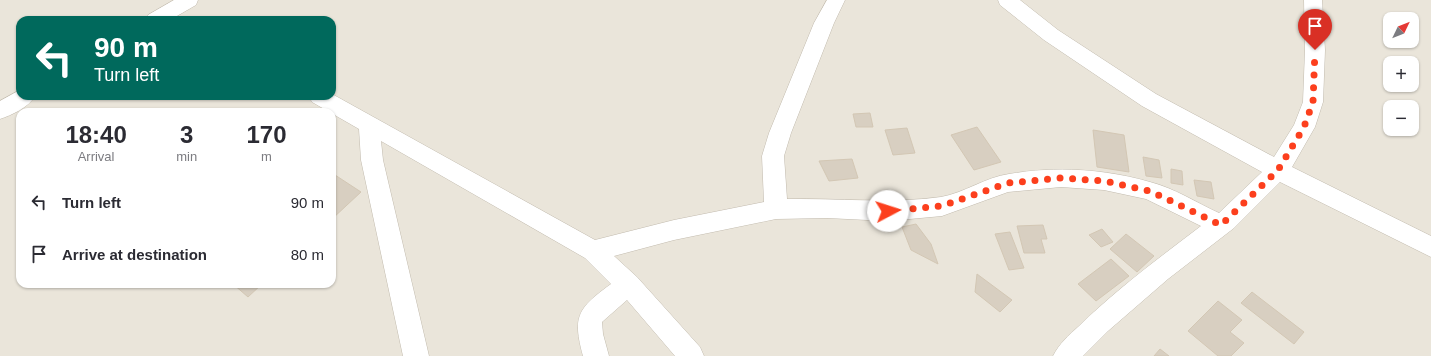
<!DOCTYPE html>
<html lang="en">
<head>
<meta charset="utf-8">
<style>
  :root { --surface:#fff; --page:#f7f7f7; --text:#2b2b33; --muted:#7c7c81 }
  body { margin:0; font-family:Helvetica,sans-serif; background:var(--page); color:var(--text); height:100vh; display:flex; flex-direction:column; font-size:15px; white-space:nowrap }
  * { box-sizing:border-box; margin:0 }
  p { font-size:13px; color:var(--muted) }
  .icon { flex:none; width:22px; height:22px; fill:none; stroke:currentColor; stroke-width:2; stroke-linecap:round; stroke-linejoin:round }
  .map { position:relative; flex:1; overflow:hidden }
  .side { position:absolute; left:16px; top:108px; width:320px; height:180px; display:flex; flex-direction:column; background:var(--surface); border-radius:12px; box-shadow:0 1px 3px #0004 }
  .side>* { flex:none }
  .banner { position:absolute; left:16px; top:16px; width:320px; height:84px; border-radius:12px; box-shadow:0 1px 3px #0004; background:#00695c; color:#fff; overflow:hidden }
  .needle { width:26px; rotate:47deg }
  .controls { position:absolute; left:1383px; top:12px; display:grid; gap:8px }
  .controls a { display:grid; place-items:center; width:36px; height:36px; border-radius:8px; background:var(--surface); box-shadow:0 1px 3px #0004; font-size:20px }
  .pin { position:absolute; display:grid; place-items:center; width:34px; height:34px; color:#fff; margin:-41px -17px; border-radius:50% 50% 50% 0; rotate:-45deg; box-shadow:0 0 4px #0007 }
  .pin .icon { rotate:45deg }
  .me { position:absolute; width:44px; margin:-22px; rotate:85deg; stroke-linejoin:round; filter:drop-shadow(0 0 3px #0008) }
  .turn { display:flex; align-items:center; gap:14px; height:84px; padding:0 12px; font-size:18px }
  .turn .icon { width:52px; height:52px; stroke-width:2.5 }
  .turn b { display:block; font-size:28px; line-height:34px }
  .eta { display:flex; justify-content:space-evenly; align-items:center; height:68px; text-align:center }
  .eta b { font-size:24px; font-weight:800; line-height:28px }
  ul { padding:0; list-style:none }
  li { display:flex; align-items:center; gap:12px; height:52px; padding:0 12px }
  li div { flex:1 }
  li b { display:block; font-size:15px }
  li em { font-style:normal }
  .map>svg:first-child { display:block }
  .residential { fill:#eae5da; fill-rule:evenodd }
  .building { fill:#d8cfc1; stroke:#d3c7b4 }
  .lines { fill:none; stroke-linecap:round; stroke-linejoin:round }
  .minor-casing { stroke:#c2bbae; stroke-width:1 }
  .minor { fill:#fff; fill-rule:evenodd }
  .route { stroke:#fc3f1d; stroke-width:7; stroke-dasharray:0 12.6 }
</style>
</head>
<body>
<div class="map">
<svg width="1431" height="356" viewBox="0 0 1431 356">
  <rect width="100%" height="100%" fill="#f6f3ec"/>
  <path class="residential" d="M 0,0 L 1431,0 L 1431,356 L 0,356 ZM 1390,19 L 1412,19 L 1412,41 L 1390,41 ZM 20,20 L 332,20 L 332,96 L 20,96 ZM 1390,63 L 1412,63 L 1412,85 L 1390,85 ZM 1390,107 L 1412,107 L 1412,129 L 1390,129 ZM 20,112 L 332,112 L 332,284 L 20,284 Z"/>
  <path class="building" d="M 870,113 L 873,127 L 856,127 L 853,114 Z
    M 977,127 L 1001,162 L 974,170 L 951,135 Z
    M 907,128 L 915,153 L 893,155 L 885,130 Z
    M 1093,130 L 1124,135 L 1129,172 L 1097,167 Z
    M 1143,157 L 1159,160 L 1162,178 L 1146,176 Z
    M 852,159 L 858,178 L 829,181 L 819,161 Z
    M 1171,169 L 1182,171 L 1183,185 L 1171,183 Z
    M 332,173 L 361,192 L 332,219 Z
    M 1194,180 L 1211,182 L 1214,199 L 1197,196 Z
    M 916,224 L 931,244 L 938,264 L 911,250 L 902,227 Z
    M 1043,225 L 1047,239 L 1041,239 L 1045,253 L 1024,253 L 1017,226 Z
    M 1102,229 L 1113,242 L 1101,247 L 1089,235 Z
    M 1010,232 L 1024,268 L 1009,270 L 995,234 Z
    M 1126,234 L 1154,256 L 1137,272 L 1110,249 Z
    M 1111,259 L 1129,276 L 1096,301 L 1078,284 Z
    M 977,274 L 1012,300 L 1000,312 L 975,292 Z
    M 233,284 L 262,284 L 248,297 Z
    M 1252,292 L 1304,332 L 1294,344 L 1241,303 Z
    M 1218,301 L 1242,320 L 1230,332 L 1244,343 L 1231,356 L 1218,356 L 1188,331 Z
    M 1160,349 L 1169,356 L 1154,356 Z"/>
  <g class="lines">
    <g class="minor-casing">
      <path id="minor" d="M 174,0 L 198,0 L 196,5 L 170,20 L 145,20 L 148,15 Z
        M 827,0 L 845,0 L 834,23 L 791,133 L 784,156 L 787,199 C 838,198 890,204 941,197 C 964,193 986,177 1009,174 C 1056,166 1105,169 1150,182 C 1174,188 1197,203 1219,213 L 1262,172 L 1142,106 L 1044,40 L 1000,5 L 998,0 L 1020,0 L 1058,30 L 1156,94 L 1274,157 L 1294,125 L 1303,102 L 1305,50 L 1304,0 L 1322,0 L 1325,50 L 1323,102 L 1315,127 L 1292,167 L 1431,236 L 1431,257 L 1280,182 L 1234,228 L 1168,279 L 1108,331 L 1083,356 L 1053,356 C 1059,344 1069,335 1079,326 C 1117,289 1159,258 1201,226 L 1146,199 L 1104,190 L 1061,187 L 1008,192 L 942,216 L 888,221 L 827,218 L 776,219 L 674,240 L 614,256 L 637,277 L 700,347 L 704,356 L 675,356 L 627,300 L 602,322 L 603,334 L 609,356 L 583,356 C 572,316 578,308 611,284 L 585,258 L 381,141 L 383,160 L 429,356 L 403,356 L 361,160 L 359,129 L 312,102 L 309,96 L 332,96 L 332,94 L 595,240 L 674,220 L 764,202 L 762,156 L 769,133 L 814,23 Z
        M 20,90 L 20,96 L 35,96 C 29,107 12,115 0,119 L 0,101 Z"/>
    </g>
    <use href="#minor" class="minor"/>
  </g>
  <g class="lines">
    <path class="route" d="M 888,211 L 942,206 L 1008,183 L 1061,178 L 1104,181 L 1150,191 L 1221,225 L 1278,170 L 1304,127 L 1313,102 L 1315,50"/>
  </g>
</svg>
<div class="controls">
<a><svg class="needle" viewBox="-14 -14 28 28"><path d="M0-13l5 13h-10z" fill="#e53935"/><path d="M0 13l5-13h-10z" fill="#7c7c81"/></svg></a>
<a>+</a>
<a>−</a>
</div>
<div class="pin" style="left:1315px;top:50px;background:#d93025"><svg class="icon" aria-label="arrive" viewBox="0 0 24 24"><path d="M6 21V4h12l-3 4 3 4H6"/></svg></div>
<svg class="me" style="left:888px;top:211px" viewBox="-20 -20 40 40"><circle r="19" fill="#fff"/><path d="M0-13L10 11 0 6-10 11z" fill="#fc3f1d"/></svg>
<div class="banner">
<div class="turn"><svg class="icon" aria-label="left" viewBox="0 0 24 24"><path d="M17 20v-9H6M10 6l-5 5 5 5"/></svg><div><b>90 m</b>Turn left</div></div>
</div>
<section class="side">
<div class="eta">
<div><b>18:40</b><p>Arrival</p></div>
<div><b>3</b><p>min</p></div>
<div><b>170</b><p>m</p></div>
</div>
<ul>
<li><svg class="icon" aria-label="left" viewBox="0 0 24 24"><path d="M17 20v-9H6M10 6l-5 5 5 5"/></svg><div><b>Turn left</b></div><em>90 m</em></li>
<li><svg class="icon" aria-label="arrive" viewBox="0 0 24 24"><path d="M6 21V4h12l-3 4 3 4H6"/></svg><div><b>Arrive at destination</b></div><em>80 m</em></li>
</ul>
</section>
</div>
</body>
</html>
